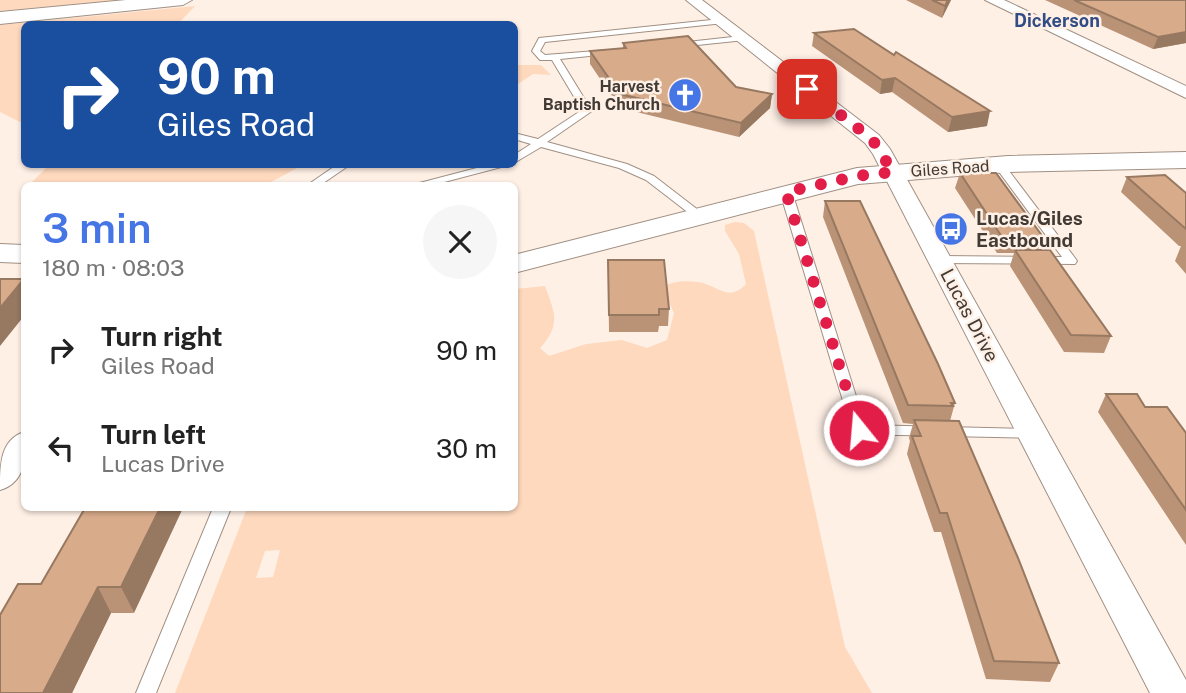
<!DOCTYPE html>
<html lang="en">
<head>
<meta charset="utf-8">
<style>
  :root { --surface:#fff; --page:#f6f6f6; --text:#222; --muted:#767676; --accent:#4675e6 }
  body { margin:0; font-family:"Public Sans",sans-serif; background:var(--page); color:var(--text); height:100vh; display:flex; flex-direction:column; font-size:26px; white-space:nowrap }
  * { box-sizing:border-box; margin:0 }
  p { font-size:23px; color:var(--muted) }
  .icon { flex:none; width:38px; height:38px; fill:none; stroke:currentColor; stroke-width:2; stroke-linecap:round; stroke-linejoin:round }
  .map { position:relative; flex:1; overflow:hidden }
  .drawer { position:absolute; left:21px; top:182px; width:497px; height:329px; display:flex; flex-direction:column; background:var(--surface); border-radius:10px; box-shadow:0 2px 5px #0004 }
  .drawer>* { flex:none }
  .hud { position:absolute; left:21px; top:21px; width:497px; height:147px; border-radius:10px; box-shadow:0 2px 5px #0004; background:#1a4fa0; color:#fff; overflow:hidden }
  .pin { position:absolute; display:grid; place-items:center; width:60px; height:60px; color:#fff; margin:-30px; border-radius:14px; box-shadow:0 4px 10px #0006 }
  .me { position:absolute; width:77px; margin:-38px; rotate:343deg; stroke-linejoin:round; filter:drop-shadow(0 0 5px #0008) }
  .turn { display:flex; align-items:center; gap:24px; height:147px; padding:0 21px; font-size:32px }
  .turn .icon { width:91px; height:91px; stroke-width:2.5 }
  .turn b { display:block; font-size:49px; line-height:60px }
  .round { display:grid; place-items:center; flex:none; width:74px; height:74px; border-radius:37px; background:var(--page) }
  .summary { display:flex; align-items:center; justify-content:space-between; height:119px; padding:0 21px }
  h1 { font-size:42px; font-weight:600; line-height:52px; color:var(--accent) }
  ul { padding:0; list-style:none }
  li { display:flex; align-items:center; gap:21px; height:98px; padding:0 21px }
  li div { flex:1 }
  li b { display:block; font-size:26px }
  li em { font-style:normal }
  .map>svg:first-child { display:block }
  .green { fill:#fed9be; fill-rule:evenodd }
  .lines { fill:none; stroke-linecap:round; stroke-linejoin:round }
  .service-casing { stroke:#a09084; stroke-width:2 }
  .minor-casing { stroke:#a09084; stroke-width:2 }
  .tertiary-casing { stroke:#a09084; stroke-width:2 }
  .service { fill:#fff; fill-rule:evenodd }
  .minor { fill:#fff; fill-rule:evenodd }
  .tertiary { fill:#fff; fill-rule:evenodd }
  .wall { fill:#ba9377 }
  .shaded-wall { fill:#977861 }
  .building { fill:#d8ab8a; stroke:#977861; stroke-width:2 }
  .route { stroke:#e11d48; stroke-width:12; stroke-dasharray:0 21.6 }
  .labels { text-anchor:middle; stroke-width:5; stroke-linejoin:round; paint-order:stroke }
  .far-poi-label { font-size:16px; font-weight:bold; fill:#413a35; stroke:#fff0e6; text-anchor:end }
  .far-street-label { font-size:16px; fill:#413a35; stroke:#fff0e6 }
  .far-neighbourhood-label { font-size:18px; font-weight:bold; fill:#324c85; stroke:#fff0e6 }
  .poi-label { font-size:19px; font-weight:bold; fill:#413a35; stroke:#fff0e6; text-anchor:start }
  .street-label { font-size:19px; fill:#413a35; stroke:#fff0e6 }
</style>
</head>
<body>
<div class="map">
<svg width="1186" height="693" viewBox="0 0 1186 693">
  <rect width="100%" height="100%" fill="#fff0e6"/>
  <path class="green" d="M 0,0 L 121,0 L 0,11 Z
    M 195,6 L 178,24 L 24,24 L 24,124 L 0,112 L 0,25 Z
    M 515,65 L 541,65 L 551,75 L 533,74 L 515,86 Z
    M 49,165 L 49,164 L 303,165 L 271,182 L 279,185 L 29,185 Z
    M 735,222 L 744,223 L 754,231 L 845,647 L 872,693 L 175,693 L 247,508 L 514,508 L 515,289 L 545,286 C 555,313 561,325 540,348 L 549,356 L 586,344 L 622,340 L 647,348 L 667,340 L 674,313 L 662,287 C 675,280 692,280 706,284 C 722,290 731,300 746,284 L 739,254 L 725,231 L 725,225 ZM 280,550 L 273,577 L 256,578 L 265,551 Z"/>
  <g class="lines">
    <g class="service-casing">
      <path id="service" d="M 721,19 L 724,19 L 724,23 L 545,42 L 540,51 L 545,55 L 609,50 L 613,52 L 609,54 L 560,59 L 592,111 L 547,142 L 627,164 L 654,176 L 702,213 L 702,217 L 694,217 L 646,180 L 619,168 L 541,147 L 514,163 L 514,155 L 531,144 L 514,139 L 514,133 L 538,139 L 582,110 L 552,60 L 540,60 L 532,51 L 539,38 Z
        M 742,36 L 746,38 L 745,40 L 678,47 L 674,45 L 678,43 Z
        M 999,162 L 1003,163 L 1075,258 L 1077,261 L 1075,264 L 937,263 L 935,260 L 937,257 L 941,256 L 1062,257 L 994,165 Z
        M 338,164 L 351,164 L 319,186 L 306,186 Z
        M 492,164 L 513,164 L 429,186 L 408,186 Z
        M 786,189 L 792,192 L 865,425 L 1033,429 L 1039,430 L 1041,434 L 1039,438 L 853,434 L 780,192 Z
        M 213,508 L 231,508 L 156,693 L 136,693 Z"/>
    </g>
    <g class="minor-casing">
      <path id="minor" d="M 686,0 L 702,0 L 879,135 L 890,149 L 1186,680 L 1186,693 L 1150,693 L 873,154 L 865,143 Z
        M 985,0 L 1004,0 L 1186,86 L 1186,98 Z
        M 24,432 C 26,455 27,482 0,490 C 0,465 0,440 24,432 Z"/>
    </g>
    <g class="tertiary-casing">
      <path id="tertiary" d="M 126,0 L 192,0 L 183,5 L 0,24 L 0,12 Z
        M 1186,152 L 1186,168 L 1008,172 L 858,184 L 514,273 L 514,255 L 857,168 L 1008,156 Z
        M 0,244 L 24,245 L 24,263 L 0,262 Z"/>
    </g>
    <use href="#service" class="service"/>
    <use href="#minor" class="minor"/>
    <use href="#tertiary" class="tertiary"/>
  </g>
  <path class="wall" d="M 906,0 L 951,0 L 942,18 Z
    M 1045,0 L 1186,0 L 1186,43 L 1153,49 Z
    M 814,33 L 987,126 L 948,132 L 892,92 L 880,94 L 812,46 Z
    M 623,43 L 736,87 L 772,94 L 770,108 L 739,137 L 620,108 L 590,64 L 590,51 L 623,48 Z
    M 960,173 L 1043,237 L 1038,250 L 1111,336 L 1104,353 L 1064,352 L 1010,266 L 1014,253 L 997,253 L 955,188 Z
    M 1127,177 L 1186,193 L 1186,274 L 1175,261 L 1181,246 L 1179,246 L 1121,192 Z
    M 825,201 L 955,403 L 950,421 L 1059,663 L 1050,682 L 986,679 L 941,532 L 934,532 L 907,454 L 910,441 L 909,438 L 913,424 L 903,423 L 823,217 Z
    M 608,260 L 669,309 L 668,326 L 659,326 L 658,332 L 609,332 Z
    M 1106,394 L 1145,407 L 1186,433 L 1186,545 L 1098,412 Z
    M 85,508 L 134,613 L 111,613 L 72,693 L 0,693 L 41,584 Z"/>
  <path class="shaded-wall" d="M 948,0 L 951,0 L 942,18 L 945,6 Z
    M 1186,32 L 1186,43 L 1153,49 L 1158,37 Z
    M 895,78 L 892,92 L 880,94 L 882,80 Z
    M 772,94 L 770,108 L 739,137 L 741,123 Z
    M 990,111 L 987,126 L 948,132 L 952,117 Z
    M 24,279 L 24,316 L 0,346 L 0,308 Z
    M 160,508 L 183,508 L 134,613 L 121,587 Z
    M 98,587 L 111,613 L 72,693 L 43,693 Z"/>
  <path class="building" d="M 932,0 L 948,0 L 945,6 Z
    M 1074,0 L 1186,0 L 1186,32 L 1158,37 Z
    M 854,29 L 894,55 L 896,52 L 990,111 L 952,117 L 895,78 L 882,80 L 814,33 Z
    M 688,36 L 736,87 L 772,94 L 741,123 L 620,94 L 590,51 L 626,48 L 623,43 Z
    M 960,173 L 996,173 L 1043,237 L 1002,237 Z
    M 1165,175 L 1186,193 L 1186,229 L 1127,177 Z
    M 825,201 L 860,201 L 938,364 L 955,403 L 951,403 L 953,406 L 908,405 Z
    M 1015,250 L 1050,250 L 1111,336 L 1071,335 Z
    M 608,260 L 664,260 L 669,309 L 659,309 L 659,315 L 609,315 Z
    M 0,279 L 24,279 L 0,308 Z
    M 1106,394 L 1137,394 L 1145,407 L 1167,407 L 1186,433 L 1186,510 Z
    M 914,420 L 959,421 L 1018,558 L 1059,663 L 994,661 L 947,513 L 940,513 L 912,436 L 921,436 Z
    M 85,508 L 160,508 L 121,587 L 98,587 L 43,693 L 0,693 L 0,615 L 18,584 L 41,584 Z"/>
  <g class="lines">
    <path class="route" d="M 807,89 L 872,139 L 893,172 L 857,176 L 786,192 L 859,430"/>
  </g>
  <defs>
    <g id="church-disc" transform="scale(1.75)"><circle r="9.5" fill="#4675e6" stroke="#fff0e6"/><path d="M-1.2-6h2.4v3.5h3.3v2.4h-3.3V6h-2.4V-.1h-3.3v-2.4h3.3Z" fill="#fff"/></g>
    <g id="bus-disc" transform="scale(1.75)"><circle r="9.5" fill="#4675e6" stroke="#fff0e6"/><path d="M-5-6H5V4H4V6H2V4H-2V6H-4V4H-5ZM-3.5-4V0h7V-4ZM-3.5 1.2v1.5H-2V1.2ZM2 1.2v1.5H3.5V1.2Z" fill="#fff"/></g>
  </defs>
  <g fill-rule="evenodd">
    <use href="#church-disc" x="685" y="95"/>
    <use href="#bus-disc" x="951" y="229"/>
  </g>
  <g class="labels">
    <g class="far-poi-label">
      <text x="660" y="92">Harvest<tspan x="660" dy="18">Baptish Church</tspan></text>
    </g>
    <g class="far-street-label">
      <text transform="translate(950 168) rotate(-4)" y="6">Giles Road</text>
    </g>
    <g class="far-neighbourhood-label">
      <text x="1057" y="27">Dickerson</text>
    </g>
    <g class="poi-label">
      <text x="976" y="225">Lucas/Giles<tspan x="976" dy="22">Eastbound</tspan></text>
    </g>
    <g class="street-label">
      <text transform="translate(970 315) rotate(62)" y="7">Lucas Drive</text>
    </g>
  </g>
</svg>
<div class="pin" style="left:807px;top:89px;background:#d93025"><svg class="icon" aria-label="arrive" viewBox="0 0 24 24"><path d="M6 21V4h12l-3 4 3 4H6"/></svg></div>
<svg class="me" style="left:859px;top:430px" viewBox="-20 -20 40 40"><circle r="17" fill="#e11d48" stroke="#fff" stroke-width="3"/><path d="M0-11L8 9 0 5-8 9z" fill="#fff"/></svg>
<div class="hud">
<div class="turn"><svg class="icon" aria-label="right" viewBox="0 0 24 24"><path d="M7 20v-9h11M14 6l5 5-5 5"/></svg><div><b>90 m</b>Giles Road</div></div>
</div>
<section class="drawer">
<div class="summary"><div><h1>3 min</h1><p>180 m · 08:03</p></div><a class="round"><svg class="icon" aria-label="close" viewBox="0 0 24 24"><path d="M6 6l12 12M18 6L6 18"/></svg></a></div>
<ul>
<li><svg class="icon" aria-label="right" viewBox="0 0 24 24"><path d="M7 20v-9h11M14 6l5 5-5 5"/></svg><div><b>Turn right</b><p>Giles Road</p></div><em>90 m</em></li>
<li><svg class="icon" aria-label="left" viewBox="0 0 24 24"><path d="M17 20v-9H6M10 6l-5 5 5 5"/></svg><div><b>Turn left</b><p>Lucas Drive</p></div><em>30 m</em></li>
</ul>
</section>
</div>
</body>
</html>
